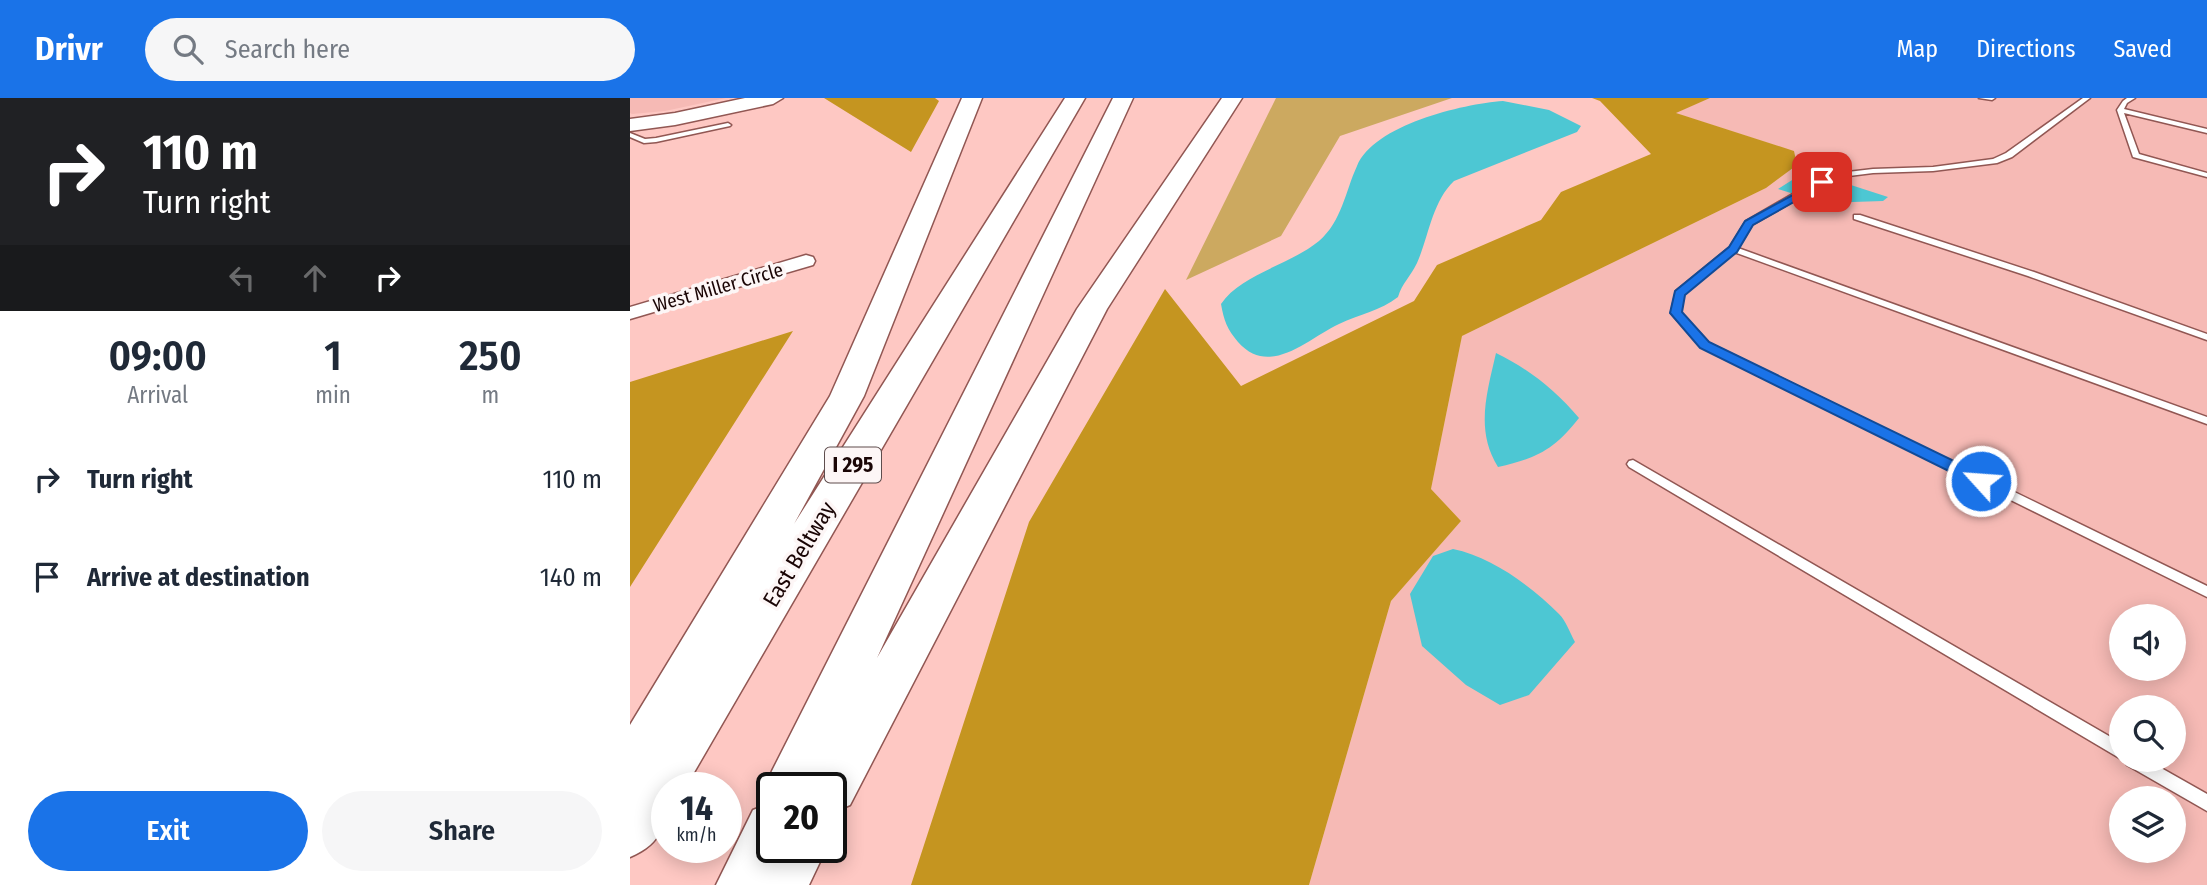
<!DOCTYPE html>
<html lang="en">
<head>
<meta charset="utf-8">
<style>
  :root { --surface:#fff; --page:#f6f6f7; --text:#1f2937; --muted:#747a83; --accent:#1a73e8 }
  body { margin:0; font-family:"Fira Sans Condensed",sans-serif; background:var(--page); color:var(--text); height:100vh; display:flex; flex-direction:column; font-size:26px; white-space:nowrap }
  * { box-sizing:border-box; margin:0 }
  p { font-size:23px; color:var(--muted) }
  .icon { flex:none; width:38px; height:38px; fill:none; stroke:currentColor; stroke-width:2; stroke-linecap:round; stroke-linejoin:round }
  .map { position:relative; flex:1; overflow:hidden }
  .panel { display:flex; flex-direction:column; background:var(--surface); width:630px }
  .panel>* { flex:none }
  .top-card { background:#202124; color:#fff; overflow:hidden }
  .tools { position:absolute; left:1479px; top:506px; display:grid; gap:14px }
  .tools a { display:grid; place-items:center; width:77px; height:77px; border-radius:50%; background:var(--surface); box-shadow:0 4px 18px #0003; font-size:35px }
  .speed { position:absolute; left:21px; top:674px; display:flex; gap:14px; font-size:35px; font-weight:700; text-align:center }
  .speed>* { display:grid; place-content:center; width:91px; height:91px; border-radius:50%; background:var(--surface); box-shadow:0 4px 18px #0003; line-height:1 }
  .speed small { font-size:18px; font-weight:400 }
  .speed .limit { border:4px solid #111; border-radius:10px; background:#fff; color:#111 }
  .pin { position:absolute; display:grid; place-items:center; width:60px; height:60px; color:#fff; margin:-30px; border-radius:14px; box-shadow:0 4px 10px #0006 }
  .me { position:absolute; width:77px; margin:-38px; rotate:296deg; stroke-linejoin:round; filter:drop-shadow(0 0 5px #0008) }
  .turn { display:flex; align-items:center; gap:24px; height:147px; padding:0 28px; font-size:32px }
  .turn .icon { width:91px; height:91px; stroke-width:2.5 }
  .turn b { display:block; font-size:49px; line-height:60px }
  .lanes { display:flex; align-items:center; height:66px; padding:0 28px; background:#0003; justify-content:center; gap:35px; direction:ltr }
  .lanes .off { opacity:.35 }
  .eta { display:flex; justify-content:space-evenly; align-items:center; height:119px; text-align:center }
  .eta b { font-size:42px; font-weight:600; line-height:49px }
  .cta { display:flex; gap:14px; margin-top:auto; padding:14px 28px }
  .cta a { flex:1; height:80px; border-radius:42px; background:var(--accent); color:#fff; font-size:28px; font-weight:600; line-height:80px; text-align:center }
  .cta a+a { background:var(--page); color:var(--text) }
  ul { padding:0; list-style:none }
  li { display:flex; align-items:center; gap:21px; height:98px; padding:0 28px }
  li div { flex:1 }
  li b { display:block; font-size:26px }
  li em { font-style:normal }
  header { display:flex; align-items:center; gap:42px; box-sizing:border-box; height:98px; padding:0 35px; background:var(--accent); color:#fff }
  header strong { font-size:33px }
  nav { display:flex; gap:38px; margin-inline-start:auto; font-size:24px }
  .search { width:490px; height:63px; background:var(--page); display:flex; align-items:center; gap:18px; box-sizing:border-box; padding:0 24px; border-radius:38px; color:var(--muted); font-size:26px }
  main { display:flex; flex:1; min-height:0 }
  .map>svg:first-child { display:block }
  .built { fill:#f6bab5; fill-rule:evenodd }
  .green { fill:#cca960 }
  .forest { fill:#c59520 }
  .water { fill:#4dc7d3 }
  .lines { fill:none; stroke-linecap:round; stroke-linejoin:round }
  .service-casing { stroke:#915753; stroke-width:3 }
  .minor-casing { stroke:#915753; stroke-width:3 }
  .primary-casing { stroke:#915753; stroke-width:3 }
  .motorway-casing { stroke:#915753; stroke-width:3 }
  .service { fill:#fff; fill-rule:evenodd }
  .minor { fill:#fff; fill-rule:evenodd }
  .primary { fill:#fff; fill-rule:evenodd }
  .motorway { fill:#fff; fill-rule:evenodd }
  .route { fill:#1a73e8; stroke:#114b97; stroke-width:2 }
  .labels { text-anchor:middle; stroke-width:7; stroke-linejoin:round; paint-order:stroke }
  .far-street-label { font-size:19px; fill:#1a0505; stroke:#fdf6f6 }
  .shield { fill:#fdf6f6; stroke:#5e4d4d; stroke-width:2 }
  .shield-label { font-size:21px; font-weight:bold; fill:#1a0505 }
  .street-label { font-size:23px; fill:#1a0505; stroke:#fdf6f6 }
</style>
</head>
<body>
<header>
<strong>Drivr</strong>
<div class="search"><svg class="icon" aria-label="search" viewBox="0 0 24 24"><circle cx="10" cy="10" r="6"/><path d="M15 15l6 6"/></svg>Search here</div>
<nav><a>Map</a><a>Directions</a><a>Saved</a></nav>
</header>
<main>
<section class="panel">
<div class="top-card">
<div class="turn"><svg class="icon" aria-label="right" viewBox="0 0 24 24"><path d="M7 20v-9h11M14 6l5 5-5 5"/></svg><div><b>110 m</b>Turn right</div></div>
<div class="lanes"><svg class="icon off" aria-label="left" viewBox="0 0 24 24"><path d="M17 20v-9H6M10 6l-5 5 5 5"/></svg><svg class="icon off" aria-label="ahead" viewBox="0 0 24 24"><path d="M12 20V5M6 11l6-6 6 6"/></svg><svg class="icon" aria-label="right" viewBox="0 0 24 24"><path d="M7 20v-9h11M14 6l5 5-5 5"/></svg></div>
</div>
<div class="eta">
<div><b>09:00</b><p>Arrival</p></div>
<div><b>1</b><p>min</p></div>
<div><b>250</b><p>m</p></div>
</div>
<ul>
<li><svg class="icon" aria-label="right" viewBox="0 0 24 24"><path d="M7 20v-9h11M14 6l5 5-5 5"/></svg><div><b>Turn right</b></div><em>110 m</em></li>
<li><svg class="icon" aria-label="arrive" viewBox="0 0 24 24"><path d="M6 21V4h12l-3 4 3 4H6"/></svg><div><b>Arrive at destination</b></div><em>140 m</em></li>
</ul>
<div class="cta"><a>Exit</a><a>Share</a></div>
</section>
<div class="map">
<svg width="1577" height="787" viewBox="0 0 1577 787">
  <rect width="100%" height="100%" fill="#fec8c3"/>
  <path class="built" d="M 0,0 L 96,0 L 35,13 L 2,16 L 0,15 Z
    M 1080,0 L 1577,0 L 1577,787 L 679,787 L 761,503 L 831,423 L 801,391 L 832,238 L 1136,90 L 1166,67 L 1163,53 L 1045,15 ZM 1491,518 L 1544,518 L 1544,570 L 1491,570 ZM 1491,609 L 1544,609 L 1544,662 L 1491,662 ZM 1491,700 L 1544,700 L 1544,752 L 1491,752 Z"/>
  <path class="green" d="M 646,0 L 822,0 L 710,38 L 651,138 L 556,182 Z"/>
  <path class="forest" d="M 194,0 L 305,0 L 309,3 L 281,54 Z
    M 962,0 L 1080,0 L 1046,15 L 1164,53 L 1167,67 L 1136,90 L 832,238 L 801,391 L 831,423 L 761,503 L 679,787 L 281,787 L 399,424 L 535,191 L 611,288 L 784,203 L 807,167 L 911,122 L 931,94 L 1021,56 L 970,3 Z
    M 163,233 L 0,489 L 0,284 Z"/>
  <path class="water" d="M 873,3 L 919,12 L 951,28 L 947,34 L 824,83 C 802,104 799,138 787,165 C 781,178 772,185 768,199 C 750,213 730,216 709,226 C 677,241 640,280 608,244 C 597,231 594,223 591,206 C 611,176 660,167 689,143 C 712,123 715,94 727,68 C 744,27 832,6 873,3 Z
    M 1170,77 L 1193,78 L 1258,99 L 1253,103 L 1193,105 L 1148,91 Z
    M 866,255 C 899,271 925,292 949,320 C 924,352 907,360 868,369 C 845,332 857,295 866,255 Z
    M 823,451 C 862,459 901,488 929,516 C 936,523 940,535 945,544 L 899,597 L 870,607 L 836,587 L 792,548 L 780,496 L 803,458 Z"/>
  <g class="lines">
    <g class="service-casing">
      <path id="service" d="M 1349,0 L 1365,0 L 1362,2 Z
        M 1453,0 L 1460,0 L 1382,59 L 1367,65 L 1303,73 L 1243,75 L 1211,79 L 1179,94 L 1122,127 L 1108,150 L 1577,319 L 1577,326 L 1104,154 L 1053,196 L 1051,215 L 1079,245 L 1577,488 L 1577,499 L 1071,249 L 1041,215 L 1046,193 L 1100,149 L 1116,123 L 1173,90 L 1209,75 L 1243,71 L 1303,69 L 1363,61 L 1376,55 Z
        M 1497,0 L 1505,0 L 1497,5 L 1494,11 L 1577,31 L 1577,35 L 1494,15 L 1509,56 L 1577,75 L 1577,79 L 1503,59 L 1487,12 L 1493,3 Z
        M 98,25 L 101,27 L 100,28 L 26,44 L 14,45 L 0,39 L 0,35 L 15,41 L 26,40 Z
        M 1224,117 L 1230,117 L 1404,174 L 1577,236 L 1577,242 L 1398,178 L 1224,121 Z
        M 1003,362 L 1491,645 L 1491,661 L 999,369 L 997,366 L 999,363 Z
        M 1495,662 L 1517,662 L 1577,696 L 1577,713 L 1497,667 Z"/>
    </g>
    <g class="minor-casing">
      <path id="minor" d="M 176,157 L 183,159 L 185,163 L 183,167 L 0,221 L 0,209 Z"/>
    </g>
    <g class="primary-casing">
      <path id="primary" d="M 115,0 L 153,0 L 143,6 L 45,27 L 0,33 L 0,21 L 45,15 Z"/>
    </g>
    <g class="motorway-casing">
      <path id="motorway" d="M 332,0 L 352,0 L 234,298 L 164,426 L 435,0 L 455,0 L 55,690 L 37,690 C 37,723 34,745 0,759 L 0,627 L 200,298 Z
        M 483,0 L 503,0 L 247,560 L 447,211 L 592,0 L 612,0 L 477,211 L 220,707 L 201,715 L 201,690 L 142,690 L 142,749 L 197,749 L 179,787 L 86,787 L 123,712 L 141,705 L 135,690 L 142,673 Z"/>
    </g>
    <use href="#service" class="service"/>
    <use href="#minor" class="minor"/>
    <use href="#primary" class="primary"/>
    <use href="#motorway" class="motorway"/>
  </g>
  <path class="route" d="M 1192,81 L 1196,82 L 1196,86 L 1123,127 L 1107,154 L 1055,197 L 1052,214 L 1079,244 L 1357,379 L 1359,383 L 1357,386 L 1345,386 L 1070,250 L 1040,215 L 1045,193 L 1099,149 L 1115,123 Z"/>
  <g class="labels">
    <g class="far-street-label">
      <text transform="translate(88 189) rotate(-16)" y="7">West Miller Circle</text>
    </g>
    <rect class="shield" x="195" y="349.5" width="56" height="35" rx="5"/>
    <g class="shield-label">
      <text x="223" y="374">I 295</text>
    </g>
    <g class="street-label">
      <text transform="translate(169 456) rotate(-59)" y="8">East Beltway</text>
    </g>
  </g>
</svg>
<div class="tools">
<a><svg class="icon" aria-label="sound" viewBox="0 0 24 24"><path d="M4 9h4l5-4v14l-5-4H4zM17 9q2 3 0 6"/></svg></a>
<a><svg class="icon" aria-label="search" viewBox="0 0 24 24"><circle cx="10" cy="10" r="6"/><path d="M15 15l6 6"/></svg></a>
<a><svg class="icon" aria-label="layers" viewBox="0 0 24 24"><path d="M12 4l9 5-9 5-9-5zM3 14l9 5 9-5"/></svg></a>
</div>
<div class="speed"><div>14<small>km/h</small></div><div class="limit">20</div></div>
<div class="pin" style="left:1192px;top:84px;background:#d93025"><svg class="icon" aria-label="arrive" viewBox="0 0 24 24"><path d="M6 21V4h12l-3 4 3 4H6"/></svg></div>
<svg class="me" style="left:1351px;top:383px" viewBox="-20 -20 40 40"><circle r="17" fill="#1a73e8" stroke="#fff" stroke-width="3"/><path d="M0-11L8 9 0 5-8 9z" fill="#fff"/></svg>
</div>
</main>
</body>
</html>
